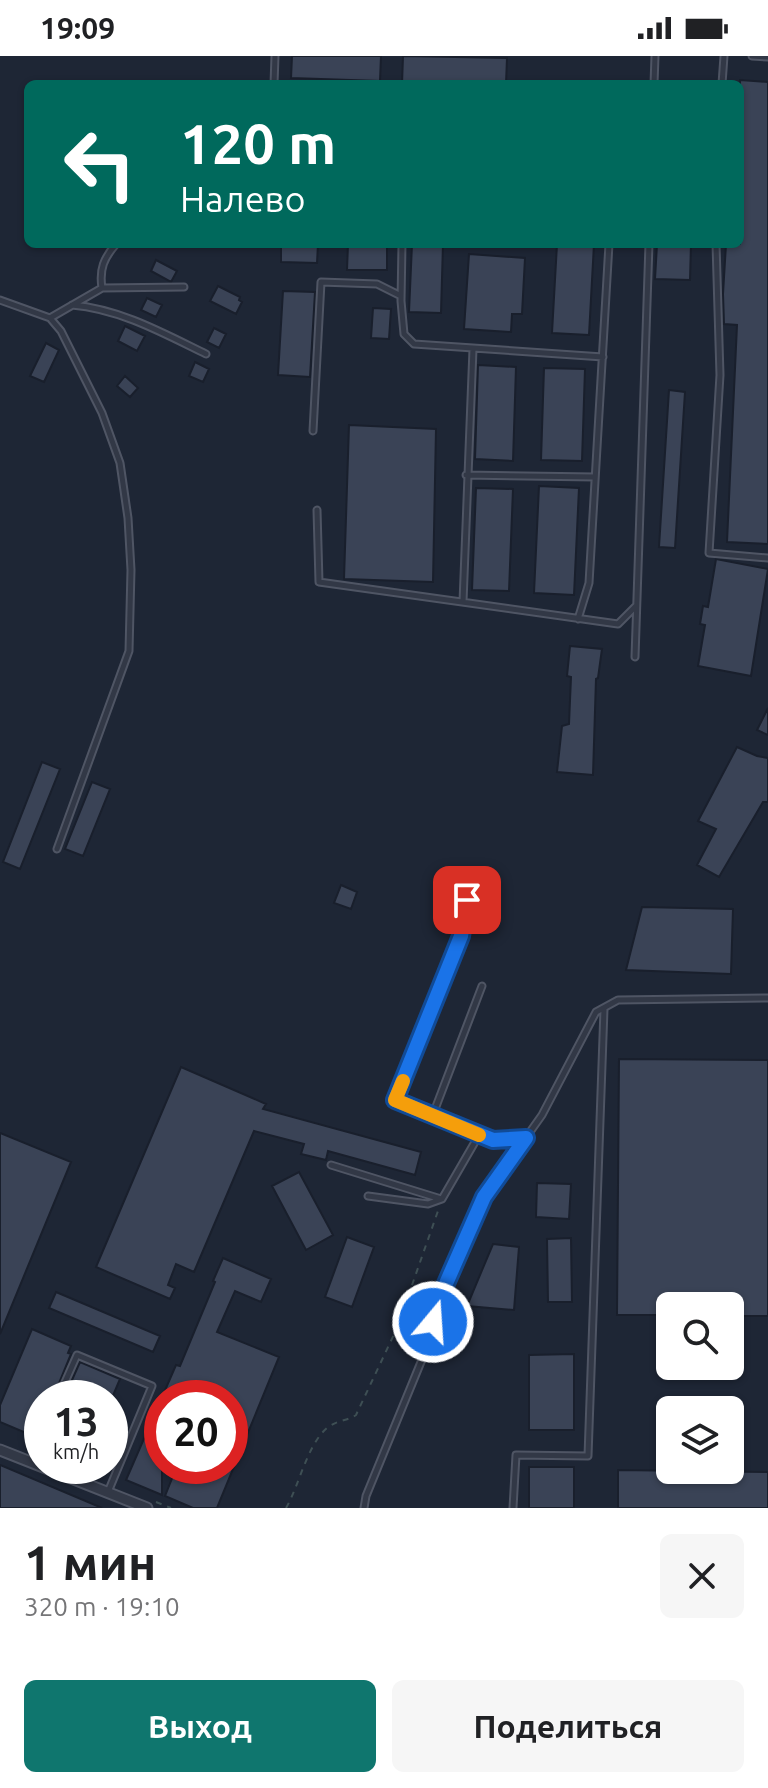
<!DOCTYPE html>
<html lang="ru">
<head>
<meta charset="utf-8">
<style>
  :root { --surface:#fff; --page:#f6f6f6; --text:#202124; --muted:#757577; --accent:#0f766e }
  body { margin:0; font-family:Ubuntu,sans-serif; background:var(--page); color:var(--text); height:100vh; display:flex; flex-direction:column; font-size:30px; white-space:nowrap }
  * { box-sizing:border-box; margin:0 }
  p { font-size:26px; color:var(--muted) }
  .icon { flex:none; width:44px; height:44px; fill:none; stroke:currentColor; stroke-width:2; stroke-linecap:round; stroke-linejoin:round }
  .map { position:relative; height:1452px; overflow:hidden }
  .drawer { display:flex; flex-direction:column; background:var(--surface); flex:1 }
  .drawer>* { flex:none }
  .hud { position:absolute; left:24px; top:24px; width:720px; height:168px; border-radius:12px; box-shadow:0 2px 6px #0004; background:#00695c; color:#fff; overflow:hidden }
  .fabs { position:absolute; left:656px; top:1236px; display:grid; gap:16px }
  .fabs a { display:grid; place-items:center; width:88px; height:88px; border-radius:12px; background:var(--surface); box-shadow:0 2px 6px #0004; font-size:40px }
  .speed { position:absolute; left:24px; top:1324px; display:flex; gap:16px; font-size:40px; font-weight:700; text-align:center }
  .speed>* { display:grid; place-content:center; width:104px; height:104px; border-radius:50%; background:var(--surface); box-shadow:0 2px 6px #0004; line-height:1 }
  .speed small { font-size:20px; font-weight:400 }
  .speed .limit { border:12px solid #d22; background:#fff; color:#111 }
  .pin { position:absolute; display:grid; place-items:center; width:68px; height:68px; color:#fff; margin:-34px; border-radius:16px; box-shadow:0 4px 12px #0006 }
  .me { position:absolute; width:88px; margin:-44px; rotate:18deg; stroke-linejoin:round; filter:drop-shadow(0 0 6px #0008) }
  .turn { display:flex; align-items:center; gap:28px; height:168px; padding:0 24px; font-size:36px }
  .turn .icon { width:104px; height:104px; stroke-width:2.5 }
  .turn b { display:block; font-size:56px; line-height:68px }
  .round { display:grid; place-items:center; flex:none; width:84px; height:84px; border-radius:12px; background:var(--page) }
  .overview { display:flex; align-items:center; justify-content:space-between; height:136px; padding:0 24px }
  h1 { font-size:48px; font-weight:600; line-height:60px }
  .primary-button { display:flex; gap:16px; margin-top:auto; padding:16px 24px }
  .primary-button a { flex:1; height:92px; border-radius:12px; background:var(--accent); color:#fff; font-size:32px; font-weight:600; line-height:92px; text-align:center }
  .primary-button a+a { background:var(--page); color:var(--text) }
  .status { display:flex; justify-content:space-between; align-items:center; height:56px; padding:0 40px; background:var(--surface); direction:ltr }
  .status svg { height:22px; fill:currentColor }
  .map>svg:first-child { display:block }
  .building { fill:#3a4356; stroke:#191f2c; stroke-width:2 }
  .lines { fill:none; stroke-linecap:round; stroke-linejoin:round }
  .lane-casing { stroke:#4f5564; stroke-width:9 }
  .street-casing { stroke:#4f5564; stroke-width:13 }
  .path { stroke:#3e4f54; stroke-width:2; stroke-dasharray:6 6; stroke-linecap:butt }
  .lane { stroke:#323846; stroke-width:5 }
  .street { stroke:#323846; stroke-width:9 }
  .route-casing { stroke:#114b97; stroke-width:20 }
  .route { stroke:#1a73e8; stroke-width:14 }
  .slow { stroke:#f59e0b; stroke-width:14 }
</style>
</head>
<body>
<div class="status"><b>19:09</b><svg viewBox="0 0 49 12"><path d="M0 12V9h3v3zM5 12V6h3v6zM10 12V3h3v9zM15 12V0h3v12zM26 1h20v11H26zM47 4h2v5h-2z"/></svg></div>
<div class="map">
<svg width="768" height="1452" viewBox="0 0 768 1452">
  <rect width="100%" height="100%" fill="#1e2635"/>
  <path class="building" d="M 292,0 L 381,0 L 380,25 L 291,22 Z
    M 403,0 L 507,2 L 506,28 L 402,28 Z
    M 740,24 L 768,26 L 768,488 L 727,486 L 737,269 L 724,268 L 723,238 L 726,188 L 740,188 Z
    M 281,188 L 318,188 L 317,207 L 281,206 Z
    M 348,188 L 387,188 L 387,214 L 347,214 Z
    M 412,188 L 443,188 L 441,257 L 409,256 Z
    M 557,188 L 594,188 L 589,279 L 552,277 Z
    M 657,188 L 691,188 L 690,224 L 655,223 Z
    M 469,198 L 525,202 L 522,258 L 512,258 L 511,276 L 464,273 Z
    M 156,204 L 177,215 L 171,226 L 151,215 Z
    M 218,230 L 240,241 L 239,244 L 242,246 L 236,258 L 210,245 Z
    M 283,235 L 315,236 L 310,321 L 278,319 Z
    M 147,242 L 162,249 L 156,261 L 141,254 Z
    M 373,252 L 391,253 L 389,283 L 371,282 Z
    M 125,270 L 145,280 L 137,295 L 118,285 Z
    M 214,272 L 226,278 L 219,292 L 207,286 Z
    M 46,287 L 59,294 L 44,326 L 30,320 Z
    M 195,306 L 209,313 L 203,326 L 189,320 Z
    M 478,309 L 516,311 L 513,405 L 475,403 Z
    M 544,312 L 585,313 L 582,405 L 541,404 Z
    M 125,320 L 138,332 L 130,341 L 117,330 Z
    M 669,334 L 685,336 L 675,492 L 659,491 Z
    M 349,369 L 436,373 L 433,526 L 344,523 Z
    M 539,430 L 579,432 L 574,539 L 534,537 Z
    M 476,432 L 513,433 L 509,535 L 472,534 Z
    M 716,503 L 768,513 L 751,620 L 698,610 L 705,569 L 700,568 L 703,550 L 708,551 Z
    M 570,590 L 602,593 L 598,622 L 596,623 L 593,719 L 557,716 L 562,670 L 569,668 L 571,621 L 567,620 Z
    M 768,652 L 768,679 L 757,674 Z
    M 737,691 L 757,700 L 768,702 L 768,746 L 763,746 L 719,821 L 697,809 L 716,773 L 698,765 Z
    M 42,706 L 60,713 L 20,813 L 3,806 Z
    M 92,726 L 110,733 L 83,800 L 65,793 Z
    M 341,829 L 357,836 L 351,853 L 334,847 Z
    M 642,851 L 733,853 L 731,918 L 626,914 Z
    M 619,1003 L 768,1004 L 768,1260 L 730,1260 L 730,1250 L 670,1250 L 670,1259 L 617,1259 Z
    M 181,1011 L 266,1048 L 263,1053 L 421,1096 L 415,1119 L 328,1095 L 326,1104 L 301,1098 L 304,1088 L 254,1075 L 194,1216 L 176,1208 L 168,1229 L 175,1232 L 170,1243 L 96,1211 Z
    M 0,1077 L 71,1106 L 0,1278 Z
    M 299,1116 L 333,1179 L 306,1194 L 272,1130 Z
    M 537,1127 L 571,1128 L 569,1163 L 536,1161 Z
    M 347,1181 L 374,1191 L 352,1251 L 325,1241 Z
    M 571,1182 L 572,1246 L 548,1246 L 547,1183 Z
    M 493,1188 L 519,1191 L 514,1254 L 467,1250 Z
    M 223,1202 L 271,1223 L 261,1246 L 235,1235 L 217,1276 L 279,1301 L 217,1452 L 193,1452 L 165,1440 L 177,1410 L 230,1410 L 230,1342 L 162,1342 L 162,1439 L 126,1424 L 176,1309 L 180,1310 L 215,1226 L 213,1225 Z
    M 56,1236 L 160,1280 L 153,1296 L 49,1252 Z
    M 32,1273 L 71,1290 L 68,1297 L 71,1298 L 53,1342 L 42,1342 L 42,1359 L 33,1380 L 0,1366 L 0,1349 Z
    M 574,1298 L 574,1374 L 529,1374 L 529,1299 Z
    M 80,1306 L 120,1323 L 112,1342 L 64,1342 Z
    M 0,1409 L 102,1452 L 0,1452 Z
    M 529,1411 L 574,1411 L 574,1452 L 529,1452 Z
    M 618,1414 L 768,1416 L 768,1452 L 618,1452 Z"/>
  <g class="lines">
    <g class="lane-casing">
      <path id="lane" d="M 752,0 L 768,1
        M 274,28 L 275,0
        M 654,28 L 655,0
        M 722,28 L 724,0
        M 402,188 L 401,245 L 404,278 L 414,288 L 603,301
        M 716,188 L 720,319 L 709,497 L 768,502
        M 102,232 C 99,213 104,202 116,188
        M 0,244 L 50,262 L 61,275 L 102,357 L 120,407 L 128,462 L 131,514 L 129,595 L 57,793
        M 72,249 C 120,253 163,277 206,298
        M 50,262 L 102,232 L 184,231
        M 313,375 L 321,226 L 377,228 L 401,240
        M 466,419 L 595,421
        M 317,454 L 319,526 L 618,568 L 636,550
        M 463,546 L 473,293
        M 578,563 L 589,527 L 609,188
        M 635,601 L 649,188
        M 467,844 L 461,880 L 395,1044 L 493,1084 L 525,1082
        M 432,1061 L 482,930
        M 331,1109 L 441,1143
        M 368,1140 L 428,1148 L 442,1143 L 479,1079
        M 58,1342 L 77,1299 L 152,1330 L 108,1436
        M 364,1452 L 366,1440 L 430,1284 L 437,1248 L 484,1141 L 542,1059 L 596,956 L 618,944 L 768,942
        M 513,1452 L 516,1399 L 588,1400 L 604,953"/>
    </g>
    <g class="street-casing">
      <path id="street" d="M 0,1394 L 147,1452"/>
    </g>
    <path class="path" d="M 156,1446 L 171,1452
      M 286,1452 C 299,1430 307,1389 327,1372 C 337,1364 347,1365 356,1359 L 397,1272 L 439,1152"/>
    <use href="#lane" class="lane"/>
    <use href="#street" class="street"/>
  </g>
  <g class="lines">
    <g class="route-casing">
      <path id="route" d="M 433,1266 L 437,1248 L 484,1141 L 526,1082 L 493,1084 L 395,1044 L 461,880 L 467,844"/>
    </g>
    <use href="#route" class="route"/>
    <path class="slow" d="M 403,1025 L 395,1044 L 479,1079"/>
  </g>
</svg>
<div class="fabs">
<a><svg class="icon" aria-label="search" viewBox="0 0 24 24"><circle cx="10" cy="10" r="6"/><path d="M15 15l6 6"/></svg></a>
<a><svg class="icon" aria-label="layers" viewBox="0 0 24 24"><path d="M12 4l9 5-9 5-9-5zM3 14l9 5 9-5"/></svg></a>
</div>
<div class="speed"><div>13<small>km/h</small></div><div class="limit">20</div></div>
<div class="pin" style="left:467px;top:844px;background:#d93025"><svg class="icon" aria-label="arrive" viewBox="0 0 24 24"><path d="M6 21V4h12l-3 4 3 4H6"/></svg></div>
<svg class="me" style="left:433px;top:1266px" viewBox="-20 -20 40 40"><circle r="17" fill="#1a73e8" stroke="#fff" stroke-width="3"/><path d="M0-11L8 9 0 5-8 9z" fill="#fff"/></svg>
<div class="hud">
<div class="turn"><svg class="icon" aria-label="left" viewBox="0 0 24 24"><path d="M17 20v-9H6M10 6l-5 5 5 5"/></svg><div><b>120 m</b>Налево</div></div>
</div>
</div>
<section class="drawer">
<div class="overview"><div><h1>1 мин</h1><p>320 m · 19:10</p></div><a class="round"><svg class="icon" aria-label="close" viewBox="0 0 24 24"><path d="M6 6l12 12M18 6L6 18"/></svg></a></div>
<div class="primary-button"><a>Выход</a><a>Поделиться</a></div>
</section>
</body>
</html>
